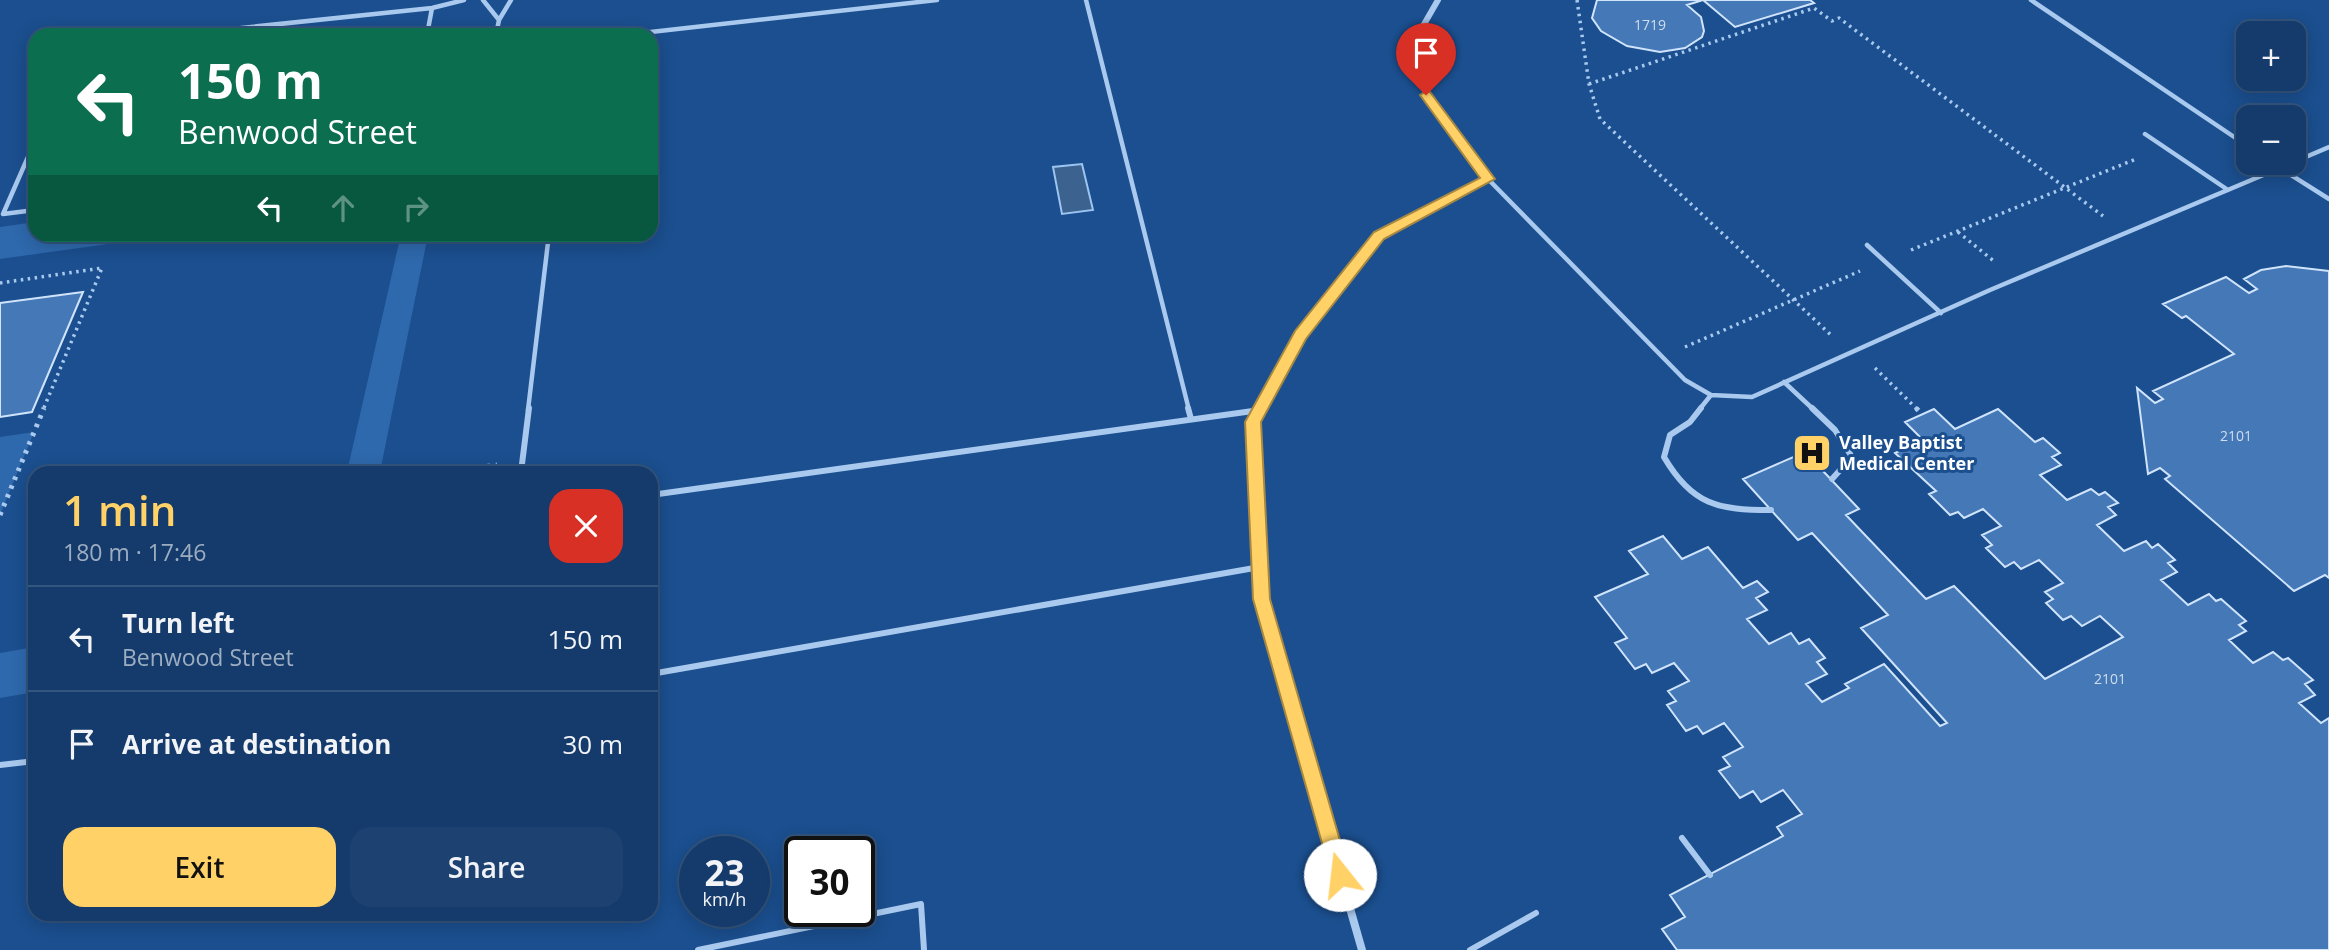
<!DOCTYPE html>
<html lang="en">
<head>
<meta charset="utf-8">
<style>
  :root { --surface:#143b6b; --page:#1d4271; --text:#f1f3f6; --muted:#9dadc1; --line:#33557e; --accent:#ffd166 }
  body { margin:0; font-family:"Open Sans",sans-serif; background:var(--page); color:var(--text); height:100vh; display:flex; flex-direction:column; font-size:26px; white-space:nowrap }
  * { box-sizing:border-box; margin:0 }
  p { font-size:23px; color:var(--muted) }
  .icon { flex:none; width:38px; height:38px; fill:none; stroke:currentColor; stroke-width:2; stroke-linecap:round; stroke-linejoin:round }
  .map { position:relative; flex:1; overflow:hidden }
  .side { position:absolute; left:28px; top:466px; width:630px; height:455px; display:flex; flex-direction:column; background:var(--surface); border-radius:21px; box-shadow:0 4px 18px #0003,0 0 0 2px var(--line) }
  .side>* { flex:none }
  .guide { position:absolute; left:28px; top:28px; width:630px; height:214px; border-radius:21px; box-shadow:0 4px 18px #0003,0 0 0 2px var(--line); background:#0b6e4f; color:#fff; overflow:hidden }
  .tools { position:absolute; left:2236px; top:21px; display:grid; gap:14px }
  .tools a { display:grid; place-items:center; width:70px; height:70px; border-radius:14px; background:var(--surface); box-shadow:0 4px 18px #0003,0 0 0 2px var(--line); font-size:35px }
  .speed { position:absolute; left:679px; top:836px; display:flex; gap:14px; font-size:35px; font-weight:700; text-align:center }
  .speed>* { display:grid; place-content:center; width:91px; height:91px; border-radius:50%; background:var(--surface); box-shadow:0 4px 18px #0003,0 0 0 2px var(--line); line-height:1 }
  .speed small { font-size:18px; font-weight:400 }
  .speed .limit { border:4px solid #111; border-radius:10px; background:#fff; color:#111 }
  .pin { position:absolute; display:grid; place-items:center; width:60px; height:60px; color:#fff; margin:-72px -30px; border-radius:50% 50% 50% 0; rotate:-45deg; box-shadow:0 0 7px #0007 }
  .pin .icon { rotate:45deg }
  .me { position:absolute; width:77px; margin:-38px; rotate:344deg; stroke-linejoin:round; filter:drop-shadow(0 0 5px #0008) }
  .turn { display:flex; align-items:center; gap:24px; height:147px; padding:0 35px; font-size:32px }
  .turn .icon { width:91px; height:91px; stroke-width:2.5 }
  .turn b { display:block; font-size:49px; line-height:60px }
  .lanes { display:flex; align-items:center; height:66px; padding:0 35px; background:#0003; justify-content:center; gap:35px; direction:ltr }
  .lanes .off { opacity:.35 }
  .round { display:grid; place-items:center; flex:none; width:74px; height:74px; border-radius:21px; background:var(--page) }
  .head { display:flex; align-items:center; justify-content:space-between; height:119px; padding:0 35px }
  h1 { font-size:42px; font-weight:600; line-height:52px; color:var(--accent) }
  .button { display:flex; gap:14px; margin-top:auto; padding:14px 35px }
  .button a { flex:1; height:80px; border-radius:21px; background:var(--accent); color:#111; font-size:28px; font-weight:600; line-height:80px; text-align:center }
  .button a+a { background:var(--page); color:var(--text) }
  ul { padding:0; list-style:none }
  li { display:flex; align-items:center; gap:21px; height:105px; padding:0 35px; border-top:2px solid var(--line) }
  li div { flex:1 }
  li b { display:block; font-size:26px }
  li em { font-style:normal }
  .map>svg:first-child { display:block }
  .green { fill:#2e69ad }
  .water { fill:#3c6290; stroke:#9cc4f0; stroke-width:2 }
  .building { fill:#4478b7; stroke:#cfe3fa; stroke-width:2 }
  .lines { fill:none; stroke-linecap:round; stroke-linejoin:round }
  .path-far1 { stroke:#a9c9ee; stroke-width:3.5; stroke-dasharray:2.5 4.5; stroke-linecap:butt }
  .path { stroke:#a9c9ee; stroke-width:5; stroke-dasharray:3.5 6; stroke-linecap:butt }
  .service-far1 { stroke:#a9c9ee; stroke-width:4.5 }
  .service { stroke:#a9c9ee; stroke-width:6 }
  .minor-far1 { stroke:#a9c9ee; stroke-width:6 }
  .minor { stroke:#a9c9ee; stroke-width:8 }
  .route { fill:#ffd166; stroke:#a68842; stroke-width:2 }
  .labels { text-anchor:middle; stroke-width:6; stroke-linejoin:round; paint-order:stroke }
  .number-label { font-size:14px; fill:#d0dded }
  .poi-label { font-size:18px; font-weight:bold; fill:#fff; stroke:#1b4f8f; text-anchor:start }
</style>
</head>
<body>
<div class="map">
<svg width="2329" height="950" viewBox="0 0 2329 950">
  <rect width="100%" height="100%" fill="#1b4f8f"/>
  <path class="green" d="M 35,222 L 35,234 L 173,235 L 0,259 L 0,227 Z
    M 401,234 L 428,235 L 380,472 L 347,472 Z
    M 34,432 L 0,515 L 0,437 Z
    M 35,647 L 35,692 L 0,698 L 0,653 Z"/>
  <path class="water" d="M 1082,164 L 1093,210 L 1062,214 L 1053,167 Z"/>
  <path class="building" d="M 1597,0 L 1810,0 L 1814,3 L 1735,27 L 1703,0 L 1687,5 L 1701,17 L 1704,31 L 1702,37 L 1685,48 L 1660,52 L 1627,46 L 1601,31 L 1592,18 Z
    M 2286,266 L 2329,271 L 2329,578 L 2325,575 L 2294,591 L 2165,479 L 2170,476 L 2160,468 L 2148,474 L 2137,388 L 2155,403 L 2163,399 L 2153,391 L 2234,354 L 2186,316 L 2182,318 L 2163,304 L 2226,277 L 2249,293 L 2257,289 L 2244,279 L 2261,270 Z
    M 83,292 L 32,412 L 0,417 L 0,303 Z
    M 1934,409 L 1955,429 L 1998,409 L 2035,442 L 2043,438 L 2060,453 L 2052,457 L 2061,465 L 2040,475 L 2067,500 L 2091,489 L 2099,495 L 2105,492 L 2118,503 L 2108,507 L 2116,515 L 2097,525 L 2124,551 L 2146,541 L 2152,548 L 2158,544 L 2175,560 L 2168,563 L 2177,572 L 2161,580 L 2188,605 L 2209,594 L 2216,601 L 2221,599 L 2246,621 L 2239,625 L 2246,631 L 2229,640 L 2253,663 L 2273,652 L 2283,660 L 2288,658 L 2313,680 L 2305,684 L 2315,695 L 2299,703 L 2321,723 L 2329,718 L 2329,950 L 1677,950 L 1662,929 L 1685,917 L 1670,895 L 1783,836 L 1777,827 L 1802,814 L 1783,790 L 1761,802 L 1753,791 L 1740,798 L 1719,771 L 1730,766 L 1723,757 L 1743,747 L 1724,723 L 1703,734 L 1697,726 L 1686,731 L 1667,705 L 1676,701 L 1668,691 L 1689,681 L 1674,663 L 1652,673 L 1646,664 L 1635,669 L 1615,643 L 1627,638 L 1595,597 L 1648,574 L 1629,551 L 1663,536 L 1682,559 L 1708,547 L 1743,588 L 1757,581 L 1768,592 L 1756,598 L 1767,610 L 1747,619 L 1769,644 L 1791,633 L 1799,644 L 1809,639 L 1825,658 L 1817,662 L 1827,674 L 1806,684 L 1822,702 L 1849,688 L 1845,684 L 1884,664 L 1940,726 L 1947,723 L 1861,628 L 1888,615 L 1812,533 L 1798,540 L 1743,479 L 1805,452 L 1859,509 L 1846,515 L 1926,599 L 1954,586 L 2045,679 L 2123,637 L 2100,616 L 2082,626 L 2071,616 L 2063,620 L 2046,603 L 2053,599 L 2045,592 L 2063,583 L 2039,560 L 2021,569 L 2014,562 L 2005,567 L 1986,548 L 1992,545 L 1982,535 L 2001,526 L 1983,509 L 1964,518 L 1958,512 L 1950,515 L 1929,494 L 1936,491 L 1895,453 L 1923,440 L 1905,422 Z"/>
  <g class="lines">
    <path class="path-far1" d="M 1577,0 L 1589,84 L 1600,119 L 1832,336
      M 1589,84 L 1814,8 L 1832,21 L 1839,18 L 2103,216
      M 1958,232 L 1995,262
      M 1911,250 L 2136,159
      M 0,283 L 102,268 L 43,410
      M 1685,347 L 1860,271
      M 1875,368 L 1918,410"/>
    <path class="path" d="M 1916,408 L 1922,414
      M 449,472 L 497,465
      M 0,515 L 44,408"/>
    <path class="service-far1" d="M 483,0 L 499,20
      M 1086,0 L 1189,410
      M 2031,0 L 2249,147
      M 174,35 L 432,8 L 464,0
      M 427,35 L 432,8
      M 496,35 L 499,20 L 511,0
      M 624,35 L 937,0
      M 2145,134 L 2228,190
      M 2294,162 L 2329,147
      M 2272,163 L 2329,199
      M 1488,179 L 1685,380 L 1711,395 L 1752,397 L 1990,290 L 2292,163
      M 3,214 L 35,141
      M 3,214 L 35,210
      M 1867,245 L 1941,313
      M 1784,382 L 1814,410
      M 528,410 L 549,234
      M 1699,410 L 1711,395"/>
    <path class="service" d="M 1188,408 L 1191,419
      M 1701,408 L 1690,422 L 1670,435 L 1664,457 C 1692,505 1718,510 1771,510
      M 1812,408 L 1835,430 L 1852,457 L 1832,479
      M 521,472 L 529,408
      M 651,495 L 1260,410
      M 651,674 L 1260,567
      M 0,765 L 35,761
      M 1682,838 L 1710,875
      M 698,950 L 921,904 L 924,950
      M 1470,950 L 1536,913"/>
    <path class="minor-far1" d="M 1260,410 L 1301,335 L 1379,236 L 1488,179 L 1426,95 L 1423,26 L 1438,0"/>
    <path class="minor" d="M 1261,408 L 1253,422 L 1261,599 L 1362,950"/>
  </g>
  <path class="route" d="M 1426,91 L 1430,92 L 1495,179 L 1384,239 L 1306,339 L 1261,422 L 1270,599 L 1350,875 L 1347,882 L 1340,885 L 1333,882 L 1331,875 L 1253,599 L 1245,422 L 1295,331 L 1374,232 L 1480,178 L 1420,95 Z"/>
  <defs>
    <g id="hospital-square" transform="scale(2.0125)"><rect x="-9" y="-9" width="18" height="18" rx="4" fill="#ffd166" stroke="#1b4f8f"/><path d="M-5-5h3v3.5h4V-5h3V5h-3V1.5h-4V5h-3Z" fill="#111"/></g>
  </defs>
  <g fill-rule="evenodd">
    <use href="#hospital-square" x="1812" y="453"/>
  </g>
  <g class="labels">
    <g class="number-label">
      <text x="1650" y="30">1719</text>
      <text x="2236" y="441">2101</text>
      <text x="2110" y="684">2101</text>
    </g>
    <g class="poi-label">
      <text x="1839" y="449">Valley Baptist<tspan x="1839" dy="21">Medical Center</tspan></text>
    </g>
  </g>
</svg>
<div class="tools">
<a>+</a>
<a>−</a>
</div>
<div class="speed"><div>23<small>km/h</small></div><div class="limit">30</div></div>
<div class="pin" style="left:1426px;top:95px;background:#d93025"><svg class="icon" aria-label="arrive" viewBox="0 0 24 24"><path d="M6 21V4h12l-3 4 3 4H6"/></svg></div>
<svg class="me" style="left:1340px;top:875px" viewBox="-20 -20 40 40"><circle r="19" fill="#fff"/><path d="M0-13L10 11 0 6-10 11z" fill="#ffd166"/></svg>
<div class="guide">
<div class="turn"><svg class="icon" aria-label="left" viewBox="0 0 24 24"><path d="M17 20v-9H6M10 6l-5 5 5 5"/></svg><div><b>150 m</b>Benwood Street</div></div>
<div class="lanes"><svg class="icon" aria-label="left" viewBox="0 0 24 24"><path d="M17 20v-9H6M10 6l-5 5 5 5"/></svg><svg class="icon off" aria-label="ahead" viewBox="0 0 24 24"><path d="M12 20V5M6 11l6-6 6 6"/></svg><svg class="icon off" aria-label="right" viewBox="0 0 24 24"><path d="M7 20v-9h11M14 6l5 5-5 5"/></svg></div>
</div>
<section class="side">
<div class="head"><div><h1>1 min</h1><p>180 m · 17:46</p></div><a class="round" style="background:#d93025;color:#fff"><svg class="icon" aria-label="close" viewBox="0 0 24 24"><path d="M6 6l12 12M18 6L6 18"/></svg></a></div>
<ul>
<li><svg class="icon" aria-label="left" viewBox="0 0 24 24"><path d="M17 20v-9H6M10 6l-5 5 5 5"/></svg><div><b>Turn left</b><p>Benwood Street</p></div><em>150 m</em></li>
<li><svg class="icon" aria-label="arrive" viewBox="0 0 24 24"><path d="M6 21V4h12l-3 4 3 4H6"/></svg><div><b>Arrive at destination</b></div><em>30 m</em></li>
</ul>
<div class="button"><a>Exit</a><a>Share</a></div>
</section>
</div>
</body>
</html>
